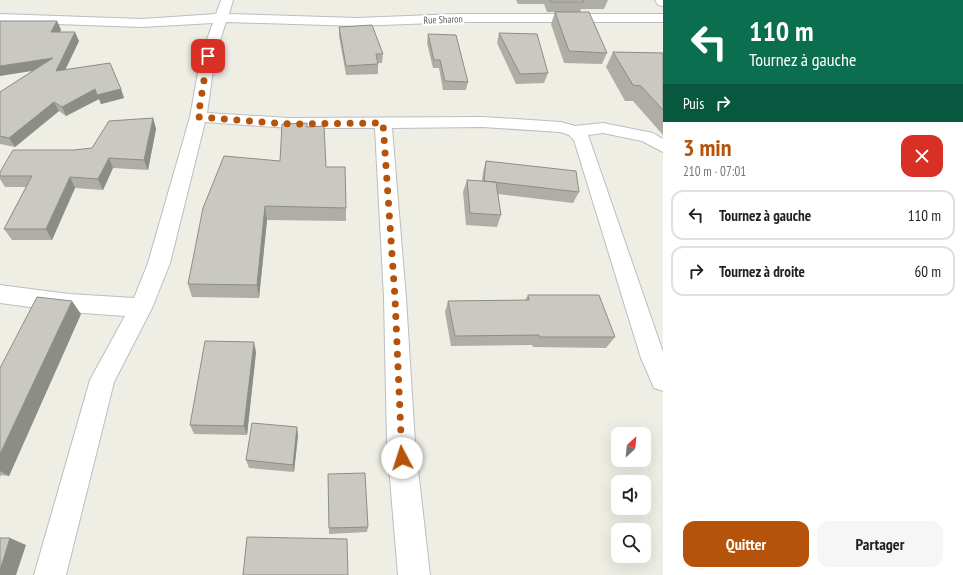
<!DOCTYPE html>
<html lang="fr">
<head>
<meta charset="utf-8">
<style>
  :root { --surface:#fff; --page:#f6f6f6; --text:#202124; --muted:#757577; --line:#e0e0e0; --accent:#b45309 }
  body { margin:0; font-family:"PT Sans Narrow",sans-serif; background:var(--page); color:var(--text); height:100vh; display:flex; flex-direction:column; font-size:15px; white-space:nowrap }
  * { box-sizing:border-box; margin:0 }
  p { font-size:13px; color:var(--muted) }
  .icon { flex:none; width:22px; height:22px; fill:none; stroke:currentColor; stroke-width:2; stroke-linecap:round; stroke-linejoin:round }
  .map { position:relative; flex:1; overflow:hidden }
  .sheet { display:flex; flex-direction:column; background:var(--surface); width:300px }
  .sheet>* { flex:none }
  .banner { background:#0b6e4f; color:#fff; overflow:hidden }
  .needle { width:26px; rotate:27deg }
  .tools { position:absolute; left:611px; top:427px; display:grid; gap:8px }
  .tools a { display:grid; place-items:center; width:40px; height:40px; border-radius:8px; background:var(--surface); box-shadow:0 4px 16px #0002; font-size:20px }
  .pin { position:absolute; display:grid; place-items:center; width:34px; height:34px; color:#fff; margin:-17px; border-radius:8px; box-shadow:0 2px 6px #0006 }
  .me { position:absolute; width:44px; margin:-22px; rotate:355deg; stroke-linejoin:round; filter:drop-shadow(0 0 3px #0008) }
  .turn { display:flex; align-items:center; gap:14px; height:84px; padding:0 20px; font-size:18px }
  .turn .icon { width:52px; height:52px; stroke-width:2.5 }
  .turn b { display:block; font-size:28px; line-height:34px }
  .then { display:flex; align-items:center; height:38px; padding:0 20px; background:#0003; gap:8px; font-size:15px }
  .round { display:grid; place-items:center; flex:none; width:42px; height:42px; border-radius:12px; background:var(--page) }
  .summary { display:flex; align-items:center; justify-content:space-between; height:68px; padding:0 20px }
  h1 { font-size:24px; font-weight:700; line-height:30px; color:var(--accent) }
  .primary-button { display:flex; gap:8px; margin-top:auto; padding:8px 20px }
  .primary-button a { flex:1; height:46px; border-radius:12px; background:var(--accent); color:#fff; font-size:16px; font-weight:700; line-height:46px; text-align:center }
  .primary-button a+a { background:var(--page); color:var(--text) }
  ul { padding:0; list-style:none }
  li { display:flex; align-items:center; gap:12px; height:50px; margin:0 8px 6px; padding:0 12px; border:2px solid var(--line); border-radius:12px }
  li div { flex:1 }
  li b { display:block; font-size:15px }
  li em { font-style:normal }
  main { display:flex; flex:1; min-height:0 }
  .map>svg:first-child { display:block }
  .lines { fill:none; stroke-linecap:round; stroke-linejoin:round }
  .minor-casing { stroke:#bcbdc3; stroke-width:2 }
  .minor { fill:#fff; fill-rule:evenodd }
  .wall { fill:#aeada6 }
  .shaded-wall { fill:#8d8d87 }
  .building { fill:#cac9c1; stroke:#8d8d87 }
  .route { stroke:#b45309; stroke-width:7; stroke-dasharray:0 12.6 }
  .labels { text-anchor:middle; stroke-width:4; stroke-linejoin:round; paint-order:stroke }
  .far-street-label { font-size:10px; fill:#5c5f65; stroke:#fff }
</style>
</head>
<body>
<main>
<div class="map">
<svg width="663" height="575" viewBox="0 0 663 575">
  <rect width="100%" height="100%" fill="#efeee5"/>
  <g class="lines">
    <g class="minor-casing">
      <path id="minor" d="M 221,0 L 233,0 L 229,14 L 357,18 L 458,14 L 663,14 L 663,22 L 458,22 L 357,26 L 226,22 L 215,56 L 207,113 L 289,118 L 483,117 L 561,122 L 575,126 L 603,123 L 653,133 L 663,139 L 663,152 L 642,141 L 603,133 L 588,135 L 663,352 L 663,391 L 654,388 L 641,358 L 574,140 L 569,135 L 560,132 L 483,127 L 392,128 L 406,298 L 415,443 L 430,575 L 398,575 L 387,443 L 384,298 L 375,128 L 289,128 L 205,122 L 170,263 L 152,308 L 114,382 L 66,575 L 34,575 L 90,380 L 125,316 L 69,312 L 0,303 L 0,285 L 69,294 L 134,298 L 148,263 L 190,117 L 201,56 L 213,23 L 142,27 L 0,22 L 0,14 L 142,19 L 216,14 Z
        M 655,0 L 663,0 L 663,6 L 658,5 Z"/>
    </g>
    <use href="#minor" class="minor"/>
  </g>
  <path class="wall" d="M 516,0 L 608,0 L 604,9 L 581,9 L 580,12 L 607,53 L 602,64 L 564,63 L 551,24 L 555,12 L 547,12 L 544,4 L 518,4 Z
    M 57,21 L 61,30 L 60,32 L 79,41 L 65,70 L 121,89 L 124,98 L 101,104 L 99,99 L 66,116 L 59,111 L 15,147 L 0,144 L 0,92 L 32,71 Z
    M 339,27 L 383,54 L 382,63 L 378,63 L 378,74 L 346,75 L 339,36 Z
    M 499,33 L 548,73 L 544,83 L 516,84 L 497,43 Z
    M 428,34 L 468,82 L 466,90 L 443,90 L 439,68 L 433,68 L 427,43 Z
    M 613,52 L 663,53 L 663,135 L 633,101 L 625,101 L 606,67 Z
    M 153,118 L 156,129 L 148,170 L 113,168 L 103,190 L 75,188 L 52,240 L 12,240 L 4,229 L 26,187 L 5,187 L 0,179 L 0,172 L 74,150 L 92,148 Z
    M 307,127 L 326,167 L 346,208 L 346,221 L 267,220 L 259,298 L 192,297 L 188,284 Z
    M 486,161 L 579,192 L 573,203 L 498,194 L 501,215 L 497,227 L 466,225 L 463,192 L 467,180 L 482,181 L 483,172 Z
    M 528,295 L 615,337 L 606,348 L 533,347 L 532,345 L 451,346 L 445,312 L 448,301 L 525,300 Z
    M 81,314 L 9,476 L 1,475 L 0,478 L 0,368 Z
    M 256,352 L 247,435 L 194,434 L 190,425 Z
    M 298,435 L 294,472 L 249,468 L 246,460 Z
    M 328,474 L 368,527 L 367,532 L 329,534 Z"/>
  <path class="shaded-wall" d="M 57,21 L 61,30 L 55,41 L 51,32 Z
    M 75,32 L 79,41 L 60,81 L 56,71 Z
    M 53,58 L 57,67 L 0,76 L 0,66 Z
    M 95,89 L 121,89 L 124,98 L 101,104 L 99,99 L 66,116 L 62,107 Z
    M 54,102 L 59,111 L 15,147 L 9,138 Z
    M 153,118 L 156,129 L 148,170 L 144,160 Z
    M 109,158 L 113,168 L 103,190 L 98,179 Z
    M 70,177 L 75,188 L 52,240 L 46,229 Z
    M 265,206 L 267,220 L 259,298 L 257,285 Z
    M 72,301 L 81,314 L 9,476 L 0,471 L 0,454 Z
    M 254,342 L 256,352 L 247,435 L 244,426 Z
    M 297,427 L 298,435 L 294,472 L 293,465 Z
    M 10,538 L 26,545 L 16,575 L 0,575 L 0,570 Z"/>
  <path class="building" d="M 550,0 L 583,0 L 584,2 L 551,2 Z
    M 555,12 L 589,12 L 607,53 L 569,51 Z
    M 0,21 L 57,21 L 51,32 L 75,32 L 56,71 L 110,63 L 121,89 L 97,95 L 95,89 L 62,107 L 54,102 L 9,138 L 0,136 L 0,92 L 53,58 L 0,66 Z
    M 372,25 L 383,54 L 376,54 L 378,64 L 346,66 L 339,27 Z
    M 499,33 L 537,34 L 548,73 L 520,74 Z
    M 428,34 L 456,35 L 468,82 L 445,81 L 440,60 L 434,60 Z
    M 613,52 L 663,53 L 663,110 L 641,86 L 633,85 Z
    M 153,118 L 144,160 L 109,158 L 98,179 L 70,177 L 46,229 L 4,229 L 32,176 L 0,176 L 0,172 L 13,150 L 74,150 L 92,148 L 109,121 Z
    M 307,123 L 307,127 L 324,126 L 326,167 L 345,167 L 346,208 L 265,206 L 257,285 L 188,284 L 203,208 L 224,156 L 280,161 L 282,124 Z
    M 486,161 L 576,171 L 579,192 L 484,181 Z
    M 467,180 L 496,182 L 501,215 L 470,213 Z
    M 528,295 L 599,295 L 615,337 L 539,337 L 539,335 L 455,336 L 448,301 L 529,300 Z
    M 37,297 L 72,301 L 0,454 L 0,368 Z
    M 205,341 L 254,342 L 244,426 L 190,425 Z
    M 252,423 L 297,427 L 293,465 L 246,460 Z
    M 365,473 L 368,527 L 329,528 L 328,474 Z
    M 247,537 L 347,539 L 348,575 L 243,575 Z
    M 0,538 L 10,538 L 0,570 Z"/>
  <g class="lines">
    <path class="route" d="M 208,56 L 198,117 L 289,124 L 383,123 L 395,298 L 402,458"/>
  </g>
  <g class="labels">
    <g class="far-street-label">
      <text transform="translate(443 19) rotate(-2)" y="4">Rue Sharon</text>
    </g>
  </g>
</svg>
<div class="tools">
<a><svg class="needle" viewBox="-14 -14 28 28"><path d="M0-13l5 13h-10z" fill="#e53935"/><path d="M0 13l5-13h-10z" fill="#757577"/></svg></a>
<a><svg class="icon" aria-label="sound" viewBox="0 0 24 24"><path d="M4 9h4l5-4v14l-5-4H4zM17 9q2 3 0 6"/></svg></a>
<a><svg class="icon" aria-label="search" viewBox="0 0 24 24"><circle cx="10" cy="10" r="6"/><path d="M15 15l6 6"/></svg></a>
</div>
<div class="pin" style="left:208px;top:56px;background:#d93025"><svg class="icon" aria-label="arrive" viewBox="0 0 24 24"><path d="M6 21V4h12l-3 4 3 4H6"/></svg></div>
<svg class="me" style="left:402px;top:458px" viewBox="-20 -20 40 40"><circle r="19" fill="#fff"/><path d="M0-13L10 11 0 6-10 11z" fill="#b45309"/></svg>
</div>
<section class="sheet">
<div class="banner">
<div class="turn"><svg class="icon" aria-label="left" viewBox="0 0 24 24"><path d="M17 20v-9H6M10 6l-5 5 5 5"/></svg><div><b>110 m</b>Tournez à gauche</div></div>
<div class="then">Puis<svg class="icon" aria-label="right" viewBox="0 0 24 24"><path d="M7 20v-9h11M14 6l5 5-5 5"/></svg></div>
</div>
<div class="summary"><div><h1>3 min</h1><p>210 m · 07:01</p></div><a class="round" style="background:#d93025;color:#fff"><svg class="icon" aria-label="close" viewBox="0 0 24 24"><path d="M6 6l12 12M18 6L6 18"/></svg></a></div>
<ul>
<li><svg class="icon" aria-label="left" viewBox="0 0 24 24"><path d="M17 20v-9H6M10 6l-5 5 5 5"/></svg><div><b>Tournez à gauche</b></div><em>110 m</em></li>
<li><svg class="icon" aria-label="right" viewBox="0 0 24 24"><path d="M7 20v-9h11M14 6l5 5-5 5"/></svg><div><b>Tournez à droite</b></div><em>60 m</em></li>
</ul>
<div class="primary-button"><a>Quitter</a><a>Partager</a></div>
</section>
</main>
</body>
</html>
